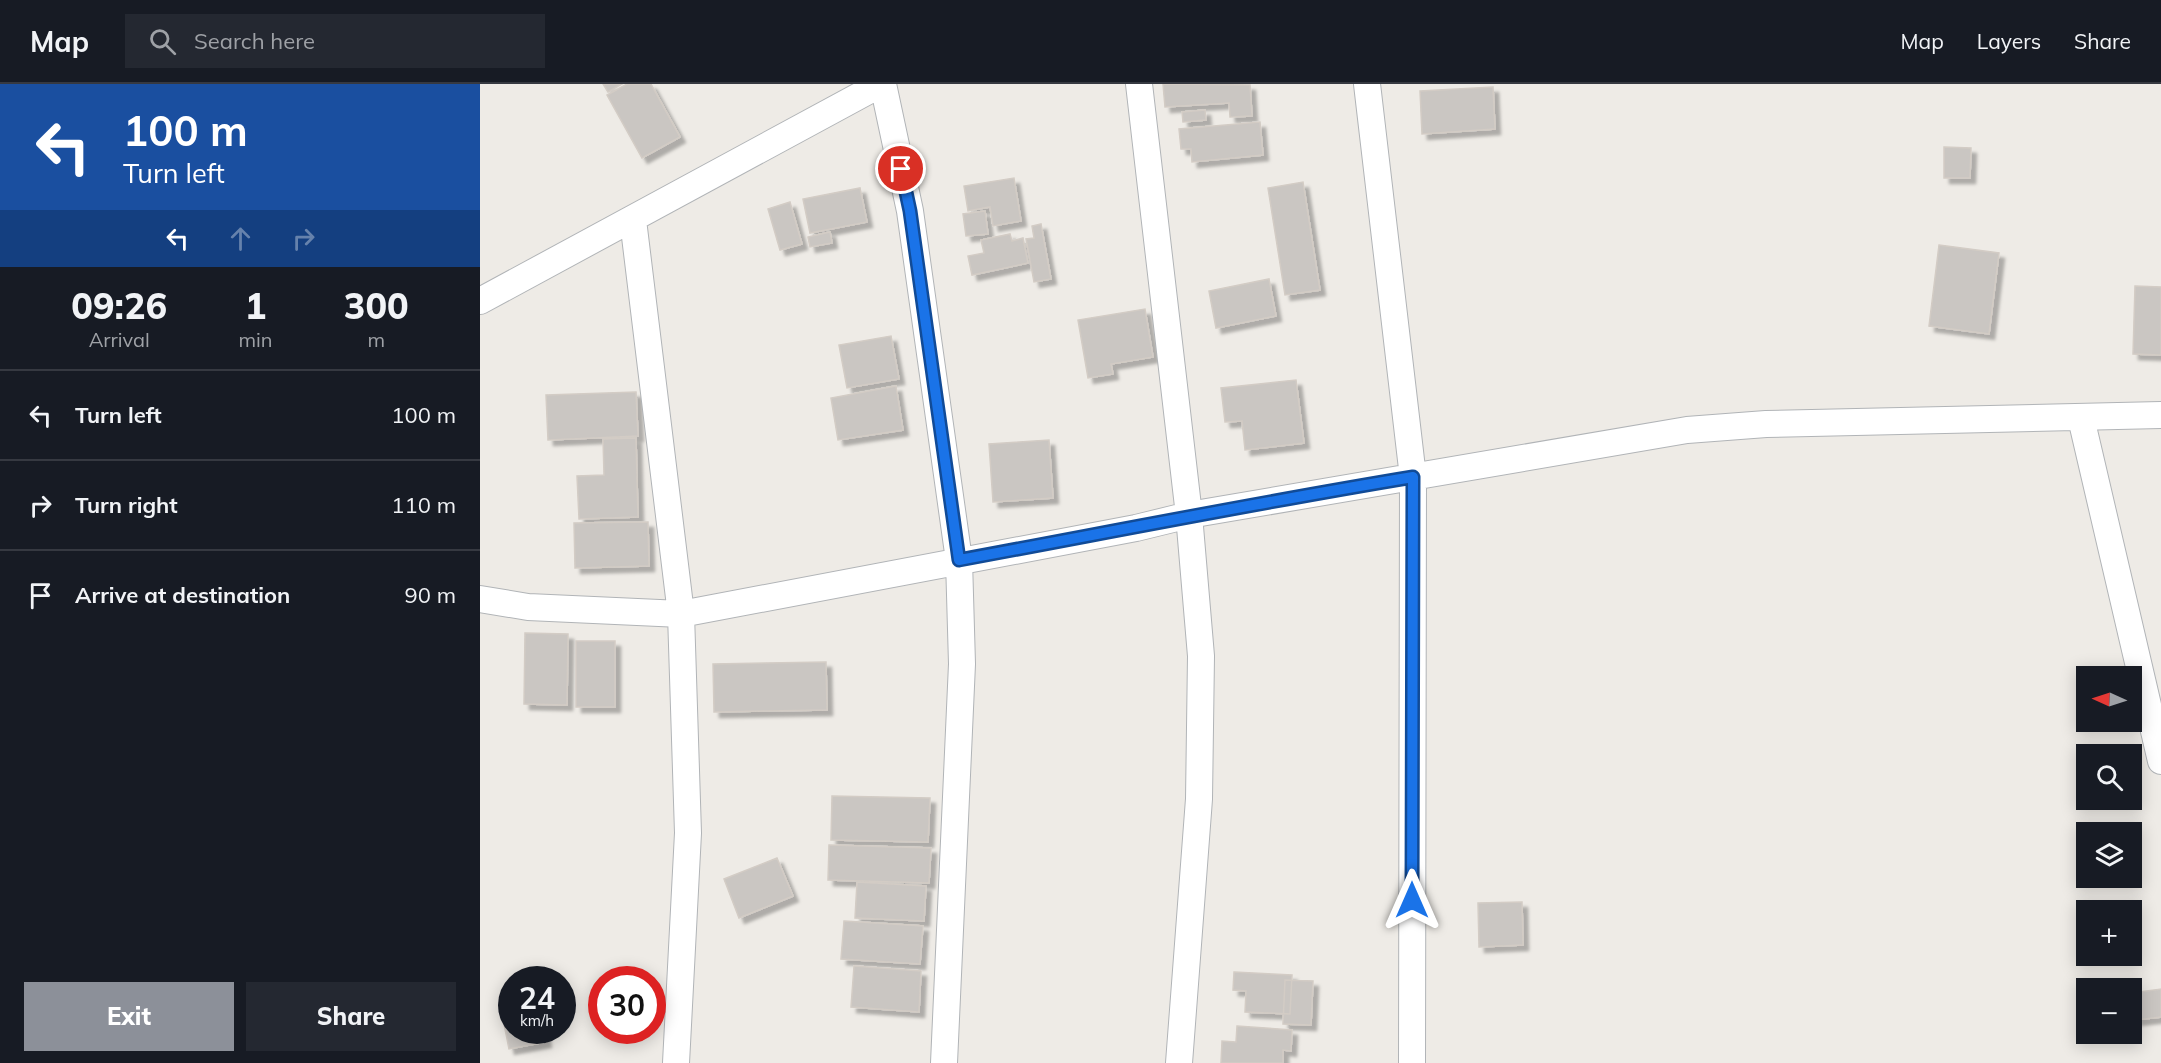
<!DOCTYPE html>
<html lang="en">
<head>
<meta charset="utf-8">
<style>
  :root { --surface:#171b24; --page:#242831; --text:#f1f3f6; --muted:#9ea1a6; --line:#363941; --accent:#8c9099 }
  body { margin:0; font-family:Mulish,sans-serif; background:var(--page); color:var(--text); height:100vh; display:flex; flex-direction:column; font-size:22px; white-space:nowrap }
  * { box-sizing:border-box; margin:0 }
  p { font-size:20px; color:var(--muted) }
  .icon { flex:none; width:33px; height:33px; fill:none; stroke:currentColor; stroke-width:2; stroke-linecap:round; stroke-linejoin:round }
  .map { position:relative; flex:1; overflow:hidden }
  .details { display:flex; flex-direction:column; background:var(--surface); width:480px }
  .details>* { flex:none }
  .banner { background:#1a4fa0; color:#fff; overflow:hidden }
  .needle { width:39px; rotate:273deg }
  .tools { position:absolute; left:1596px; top:582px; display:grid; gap:12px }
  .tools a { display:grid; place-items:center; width:66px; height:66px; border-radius:0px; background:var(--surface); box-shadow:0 3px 15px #0003; font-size:30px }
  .speed { position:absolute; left:18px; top:882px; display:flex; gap:12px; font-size:30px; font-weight:700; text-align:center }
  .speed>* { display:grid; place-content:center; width:78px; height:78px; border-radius:50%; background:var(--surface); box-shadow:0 3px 15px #0003; line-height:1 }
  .speed small { font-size:15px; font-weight:400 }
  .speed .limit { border:9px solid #d22; background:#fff; color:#111 }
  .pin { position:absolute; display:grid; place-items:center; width:51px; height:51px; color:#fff; margin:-26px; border:3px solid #fff; border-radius:50%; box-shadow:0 2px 6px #0007 }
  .me { position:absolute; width:66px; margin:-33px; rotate:0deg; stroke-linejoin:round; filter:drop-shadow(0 0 4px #0008) }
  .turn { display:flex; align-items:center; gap:21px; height:126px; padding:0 24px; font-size:27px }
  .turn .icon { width:78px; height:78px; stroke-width:2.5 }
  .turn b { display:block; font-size:42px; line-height:51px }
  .lanes { display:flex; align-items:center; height:57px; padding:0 24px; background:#0003; justify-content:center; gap:30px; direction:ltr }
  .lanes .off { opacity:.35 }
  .eta { display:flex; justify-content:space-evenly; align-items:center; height:102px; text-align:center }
  .eta b { font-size:36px; font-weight:800; line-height:42px }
  .primary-button { display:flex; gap:12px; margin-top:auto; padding:12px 24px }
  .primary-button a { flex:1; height:69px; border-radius:0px; background:var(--accent); color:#fff; font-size:24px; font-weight:800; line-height:69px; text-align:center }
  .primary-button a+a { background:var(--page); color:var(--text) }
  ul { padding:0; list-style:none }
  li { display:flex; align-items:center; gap:18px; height:90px; padding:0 24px; border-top:2px solid var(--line) }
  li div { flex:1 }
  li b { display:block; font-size:22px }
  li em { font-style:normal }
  header { display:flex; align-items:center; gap:36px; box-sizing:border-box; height:84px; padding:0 30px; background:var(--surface); border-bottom:2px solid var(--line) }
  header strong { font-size:28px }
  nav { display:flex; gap:33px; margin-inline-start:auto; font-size:21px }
  .search { width:420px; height:54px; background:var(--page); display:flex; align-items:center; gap:15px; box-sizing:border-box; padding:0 21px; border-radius:0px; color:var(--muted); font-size:22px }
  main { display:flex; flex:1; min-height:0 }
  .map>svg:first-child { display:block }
  .building { fill:#cac6c2; stroke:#d3ccc5; stroke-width:1.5; filter:url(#shadow) }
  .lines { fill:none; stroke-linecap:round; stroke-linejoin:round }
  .street-casing { stroke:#b1b4b7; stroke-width:28 }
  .street { stroke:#fff; stroke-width:26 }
  .route-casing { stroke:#114b97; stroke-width:15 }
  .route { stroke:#1a73e8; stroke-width:10 }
</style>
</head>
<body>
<header>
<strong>Map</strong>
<div class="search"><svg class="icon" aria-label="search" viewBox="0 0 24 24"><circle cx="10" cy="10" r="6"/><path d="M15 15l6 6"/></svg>Search here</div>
<nav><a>Map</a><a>Layers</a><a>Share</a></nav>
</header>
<main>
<section class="details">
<div class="banner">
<div class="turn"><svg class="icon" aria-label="left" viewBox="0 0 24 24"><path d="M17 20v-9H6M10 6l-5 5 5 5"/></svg><div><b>100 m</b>Turn left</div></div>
<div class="lanes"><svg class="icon" aria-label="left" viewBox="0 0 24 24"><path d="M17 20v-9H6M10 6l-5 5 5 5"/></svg><svg class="icon off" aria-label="ahead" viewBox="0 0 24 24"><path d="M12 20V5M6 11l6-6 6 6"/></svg><svg class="icon off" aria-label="right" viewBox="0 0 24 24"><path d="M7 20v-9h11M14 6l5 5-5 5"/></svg></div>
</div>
<div class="eta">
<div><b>09:26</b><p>Arrival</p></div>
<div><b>1</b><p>min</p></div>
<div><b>300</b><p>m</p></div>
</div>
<ul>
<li><svg class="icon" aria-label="left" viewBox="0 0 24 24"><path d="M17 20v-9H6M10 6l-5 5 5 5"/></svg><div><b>Turn left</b></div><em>100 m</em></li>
<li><svg class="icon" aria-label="right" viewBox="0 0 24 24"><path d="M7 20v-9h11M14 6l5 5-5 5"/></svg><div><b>Turn right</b></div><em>110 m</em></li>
<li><svg class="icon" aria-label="arrive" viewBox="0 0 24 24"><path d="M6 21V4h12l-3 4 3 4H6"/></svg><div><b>Arrive at destination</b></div><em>90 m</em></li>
</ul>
<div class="primary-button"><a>Exit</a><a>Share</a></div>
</section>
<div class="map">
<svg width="1681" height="979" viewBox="0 0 1681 979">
  <defs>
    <filter id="shadow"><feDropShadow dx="5.5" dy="5.5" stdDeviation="1.5" flood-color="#0004"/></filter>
  </defs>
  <rect width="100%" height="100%" fill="#eeebe6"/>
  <path class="building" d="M 123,0 L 142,0 L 128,8 Z
    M 147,0 L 171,0 L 200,53 L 162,74 L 127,11 Z
    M 683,0 L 770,1 L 772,32 L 750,33 L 749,19 L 685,23 Z
    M 1013,3 L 1015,45 L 942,50 L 940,7 Z
    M 725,26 L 726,36 L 703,38 L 702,28 Z
    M 780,38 L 783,71 L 712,78 L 711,65 L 701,65 L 699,45 Z
    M 1464,63 L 1491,64 L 1490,94 L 1464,94 Z
    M 534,94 L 541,137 L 513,142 L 510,123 L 488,127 L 484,102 Z
    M 823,98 L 840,206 L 805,211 L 788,104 Z
    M 380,104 L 387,138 L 330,149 L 323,115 Z
    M 310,118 L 322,160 L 300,166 L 288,125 Z
    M 505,127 L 508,150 L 486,152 L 483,130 Z
    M 561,140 L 571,195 L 554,198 L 546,155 L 554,154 L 552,142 Z
    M 350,148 L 352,159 L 330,163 L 328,153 Z
    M 530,150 L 532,157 L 543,154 L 548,179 L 492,191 L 488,172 L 504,169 L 501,156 Z
    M 1459,161 L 1519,169 L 1509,250 L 1449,242 Z
    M 789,195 L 796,232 L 736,244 L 729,207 Z
    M 1655,202 L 1681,203 L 1681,271 L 1653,270 Z
    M 665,225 L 673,273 L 631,280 L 633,290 L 608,294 L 598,236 Z
    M 411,252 L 419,295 L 367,304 L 359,261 Z
    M 816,296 L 824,359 L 765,366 L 762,337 L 745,338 L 741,304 Z
    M 416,302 L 423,346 L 358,356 L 351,314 Z
    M 156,308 L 158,352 L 68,356 L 66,311 Z
    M 156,354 L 158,433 L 99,435 L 97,392 L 124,391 L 123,355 Z
    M 569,356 L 573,414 L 513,418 L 509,360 Z
    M 168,438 L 169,482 L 95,484 L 94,439 Z
    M 45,549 L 88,550 L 87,621 L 44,620 Z
    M 96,557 L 135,557 L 135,623 L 96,623 Z
    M 346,578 L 347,626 L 234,628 L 233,580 Z
    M 352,712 L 450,714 L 448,758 L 351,756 Z
    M 349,761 L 451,764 L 449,799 L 348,796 Z
    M 297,774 L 313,812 L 259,834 L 244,795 Z
    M 377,798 L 446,802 L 444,837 L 375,834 Z
    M 1042,818 L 1043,861 L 999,863 L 998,819 Z
    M 364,837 L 443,842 L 440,880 L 361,875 Z
    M 374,882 L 441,887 L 439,928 L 371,923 Z
    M 754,888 L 812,891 L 810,930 L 765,928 L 766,907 L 753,906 Z
    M 805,896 L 833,897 L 831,941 L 803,940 Z
    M 1681,905 L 1681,933 L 1656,936 L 1652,909 Z
    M 32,938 L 32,946 L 64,946 L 66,958 L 29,965 L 24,940 Z
    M 757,942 L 812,946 L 811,967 L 803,966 L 803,979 L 741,979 L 742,957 L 756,958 Z"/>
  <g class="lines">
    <g class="street-casing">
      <path id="street" d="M 403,0 L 430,127 L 479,476 L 482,580 L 464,979
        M 659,0 L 709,431 L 721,572 L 719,715 L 699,979
        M 887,0 L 933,393 L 932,979
        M 153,136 L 201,530 L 208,749 L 196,979
        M 0,217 L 401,0
        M 1601,334 L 1681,677
        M 0,515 L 48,523 L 201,530 L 656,444 L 709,431 L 1207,346 L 1286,340 L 1681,331"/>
    </g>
    <use href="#street" class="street"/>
  </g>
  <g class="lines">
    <g class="route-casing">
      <path id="route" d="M 421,85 L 430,127 L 479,476 C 630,448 781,418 933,393 L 932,816"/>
    </g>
    <use href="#route" class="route"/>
  </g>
</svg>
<div class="tools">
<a><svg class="needle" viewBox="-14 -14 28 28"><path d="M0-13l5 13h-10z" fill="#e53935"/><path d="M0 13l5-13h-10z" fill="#9ea1a6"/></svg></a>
<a><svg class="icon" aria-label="search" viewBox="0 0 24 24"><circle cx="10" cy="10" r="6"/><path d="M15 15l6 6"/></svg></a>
<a><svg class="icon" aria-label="layers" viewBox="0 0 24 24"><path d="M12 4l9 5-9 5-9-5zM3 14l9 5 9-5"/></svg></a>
<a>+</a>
<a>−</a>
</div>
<div class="speed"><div>24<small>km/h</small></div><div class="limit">30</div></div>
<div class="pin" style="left:421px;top:85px;background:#d93025"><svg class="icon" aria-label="arrive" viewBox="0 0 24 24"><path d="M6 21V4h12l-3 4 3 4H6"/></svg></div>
<svg class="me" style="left:932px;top:816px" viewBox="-20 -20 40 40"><path d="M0-17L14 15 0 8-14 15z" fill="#1a73e8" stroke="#fff" stroke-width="4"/></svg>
</div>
</main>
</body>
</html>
